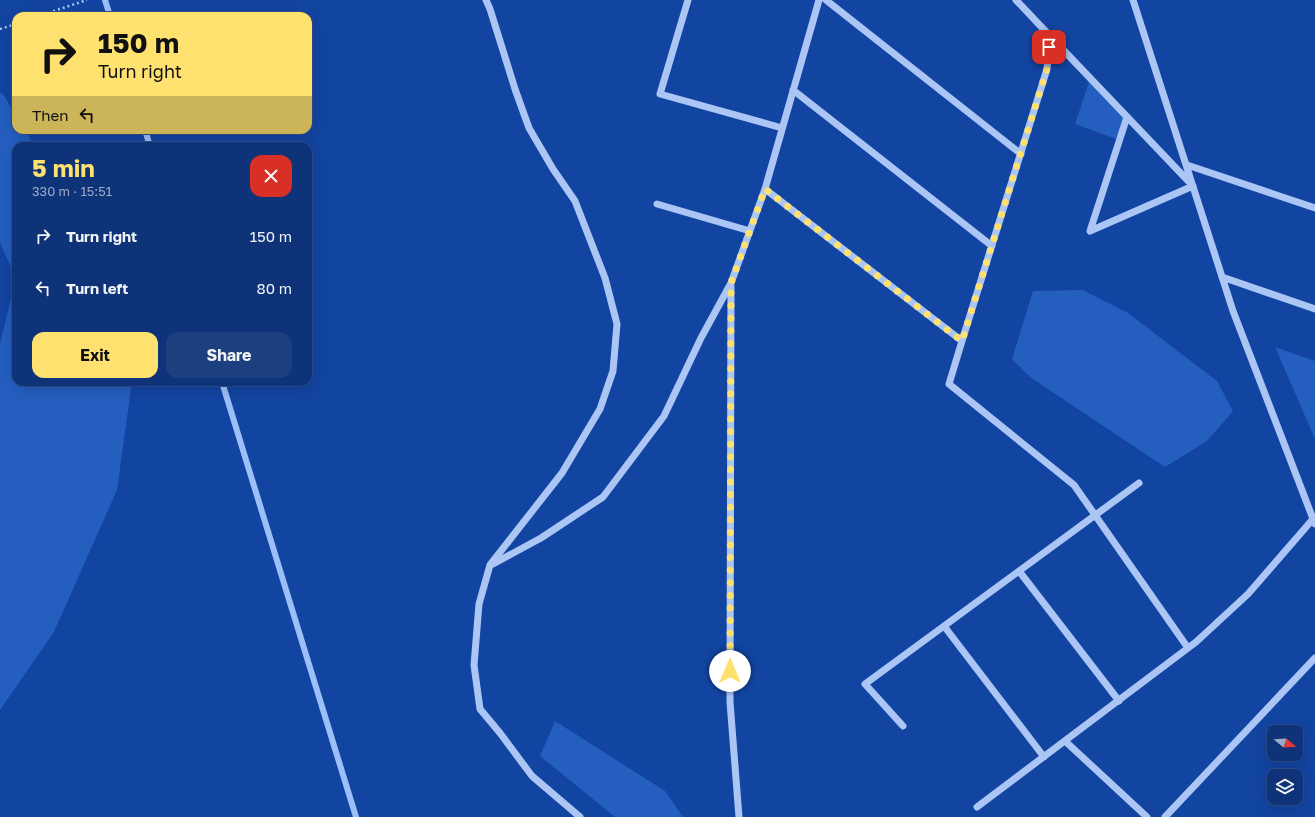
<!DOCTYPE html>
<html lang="en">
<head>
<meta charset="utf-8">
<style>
  :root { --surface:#0e3379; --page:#1c3f80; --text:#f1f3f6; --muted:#9baac6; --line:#2e4e8a; --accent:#ffe16f }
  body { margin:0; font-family:"Golos Text",sans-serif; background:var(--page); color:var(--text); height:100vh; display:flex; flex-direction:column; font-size:15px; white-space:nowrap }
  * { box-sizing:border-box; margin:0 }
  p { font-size:13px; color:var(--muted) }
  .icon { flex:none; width:22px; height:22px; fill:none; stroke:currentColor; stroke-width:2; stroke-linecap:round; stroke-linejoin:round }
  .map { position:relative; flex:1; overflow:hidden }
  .side { position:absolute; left:12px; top:142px; width:300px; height:244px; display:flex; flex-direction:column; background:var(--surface); border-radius:12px; box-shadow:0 4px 16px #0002,0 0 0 1px var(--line) }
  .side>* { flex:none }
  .guide { position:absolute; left:12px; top:12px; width:300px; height:122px; border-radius:12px; box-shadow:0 4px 16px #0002,0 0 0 1px var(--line); background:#ffe16f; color:#111; overflow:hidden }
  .needle { width:26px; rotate:108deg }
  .fabs { position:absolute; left:1267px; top:725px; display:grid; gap:8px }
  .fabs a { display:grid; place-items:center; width:36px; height:36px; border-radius:8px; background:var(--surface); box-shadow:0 4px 16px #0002,0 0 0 1px var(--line); font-size:20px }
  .pin { position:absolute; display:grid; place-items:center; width:34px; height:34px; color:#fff; margin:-17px; border-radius:8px; box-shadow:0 2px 6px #0006 }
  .me { position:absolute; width:44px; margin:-22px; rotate:0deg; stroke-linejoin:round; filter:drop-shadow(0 0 3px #0008) }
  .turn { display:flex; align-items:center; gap:14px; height:84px; padding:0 20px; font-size:18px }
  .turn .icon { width:52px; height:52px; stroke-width:2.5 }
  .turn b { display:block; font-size:28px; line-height:34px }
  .then { display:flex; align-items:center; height:38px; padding:0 20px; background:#0003; gap:8px; font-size:15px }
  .round { display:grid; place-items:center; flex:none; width:42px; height:42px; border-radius:12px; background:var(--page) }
  .summary { display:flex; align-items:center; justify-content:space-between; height:68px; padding:0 20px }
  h1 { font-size:24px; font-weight:700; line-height:30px; color:var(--accent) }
  .action { display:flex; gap:8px; margin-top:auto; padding:8px 20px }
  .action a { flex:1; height:46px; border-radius:12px; background:var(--accent); color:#111; font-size:16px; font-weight:700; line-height:46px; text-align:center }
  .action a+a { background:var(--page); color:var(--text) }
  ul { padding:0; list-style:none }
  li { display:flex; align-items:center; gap:12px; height:52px; padding:0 20px }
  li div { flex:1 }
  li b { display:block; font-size:15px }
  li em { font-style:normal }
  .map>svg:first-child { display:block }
  .green { fill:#245ebf }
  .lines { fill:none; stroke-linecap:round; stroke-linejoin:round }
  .stream { stroke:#9dbff8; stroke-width:6 }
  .path { stroke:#abc6f5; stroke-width:2.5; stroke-dasharray:2 3; stroke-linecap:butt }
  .minor { stroke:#abc6f5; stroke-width:7 }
  .route { stroke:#ffe16f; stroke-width:7; stroke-dasharray:0 12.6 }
</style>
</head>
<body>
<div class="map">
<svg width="1315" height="817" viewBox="0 0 1315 817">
  <rect width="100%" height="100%" fill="#1244a1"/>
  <path class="green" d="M 1090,79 L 1127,117 L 1119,140 L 1075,124 Z
    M 0,93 L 3,94 L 16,116 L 16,130 L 25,130 L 34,146 L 16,146 L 16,382 L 132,382 L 117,490 L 54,632 L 0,710 L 0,344 L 16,278 L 0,243 Z
    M 1083,290 L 1128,313 L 1217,381 L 1233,411 L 1207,441 L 1165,467 L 1030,377 L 1012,359 L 1033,291 Z
    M 1275,347 L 1315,361 L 1315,439 Z
    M 555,721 L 665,791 L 683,817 L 615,817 L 540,756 Z"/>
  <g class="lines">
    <path class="stream" d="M 105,0 L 110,16
      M 145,130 L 150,146
      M 222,382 L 356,817"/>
    <path class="path" d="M 39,16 L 87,0
      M 0,29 L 16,24"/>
    <path class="minor" d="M 486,0 L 490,9 L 515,89 L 529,128 L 553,169 L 575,201 L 605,278 L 617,324 L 613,371 L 600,409 L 562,473 L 490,565 L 479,604 L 474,665 L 480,709 L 500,733 L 532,776 L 580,817
      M 688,0 L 660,94 L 782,128
      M 826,0 L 1021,154
      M 1133,0 L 1233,311 L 1315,524
      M 1050,36 L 1193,186 L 1090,231 L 1127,117
      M 793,90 L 992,246
      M 1187,165 L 1315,208
      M 765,189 L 962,341 L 1047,69 L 1050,36 L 1016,0
      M 657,204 L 750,231
      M 1222,277 L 1315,309
      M 731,286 L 730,702 L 739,817
      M 962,341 L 949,384 L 1074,485 L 1188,648
      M 493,564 L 541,538 L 603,497 L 664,416 L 701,338 L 731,283 L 765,189 L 819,0
      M 1019,571 L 1119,701
      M 944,626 L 1044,757
      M 903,726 L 865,684 L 1139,483
      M 1065,741 L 1147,817
      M 977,807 L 1196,642 L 1248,594 L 1313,519
      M 1165,817 L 1315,658"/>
  </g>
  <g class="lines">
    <path class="route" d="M 730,671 L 731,283 L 765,189 L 962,341 L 1047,69 L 1049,47"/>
  </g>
</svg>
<div class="fabs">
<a><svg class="needle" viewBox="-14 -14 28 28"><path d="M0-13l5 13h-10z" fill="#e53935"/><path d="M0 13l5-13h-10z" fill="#9baac6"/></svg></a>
<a><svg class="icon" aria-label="layers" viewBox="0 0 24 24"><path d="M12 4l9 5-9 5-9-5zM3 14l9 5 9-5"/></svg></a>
</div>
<div class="pin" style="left:1049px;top:47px;background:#d93025"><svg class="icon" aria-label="arrive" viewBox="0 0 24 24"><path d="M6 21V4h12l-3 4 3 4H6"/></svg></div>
<svg class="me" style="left:730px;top:671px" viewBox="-20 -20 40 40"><circle r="19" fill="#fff"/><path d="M0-13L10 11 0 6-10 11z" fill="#ffe16f"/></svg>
<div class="guide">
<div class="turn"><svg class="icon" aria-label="right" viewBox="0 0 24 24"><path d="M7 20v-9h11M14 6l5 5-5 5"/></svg><div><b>150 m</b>Turn right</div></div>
<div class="then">Then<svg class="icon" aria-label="left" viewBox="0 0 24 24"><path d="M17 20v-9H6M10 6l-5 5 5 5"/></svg></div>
</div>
<section class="side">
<div class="summary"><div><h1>5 min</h1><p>330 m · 15:51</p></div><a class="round" style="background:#d93025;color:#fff"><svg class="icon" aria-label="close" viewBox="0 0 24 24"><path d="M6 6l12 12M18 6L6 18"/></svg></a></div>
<ul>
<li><svg class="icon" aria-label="right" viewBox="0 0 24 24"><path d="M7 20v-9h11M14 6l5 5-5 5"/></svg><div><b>Turn right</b></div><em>150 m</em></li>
<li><svg class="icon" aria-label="left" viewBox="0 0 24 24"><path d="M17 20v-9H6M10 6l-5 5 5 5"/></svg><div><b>Turn left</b></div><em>80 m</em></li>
</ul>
<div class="action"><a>Exit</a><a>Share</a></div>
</section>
</div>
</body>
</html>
